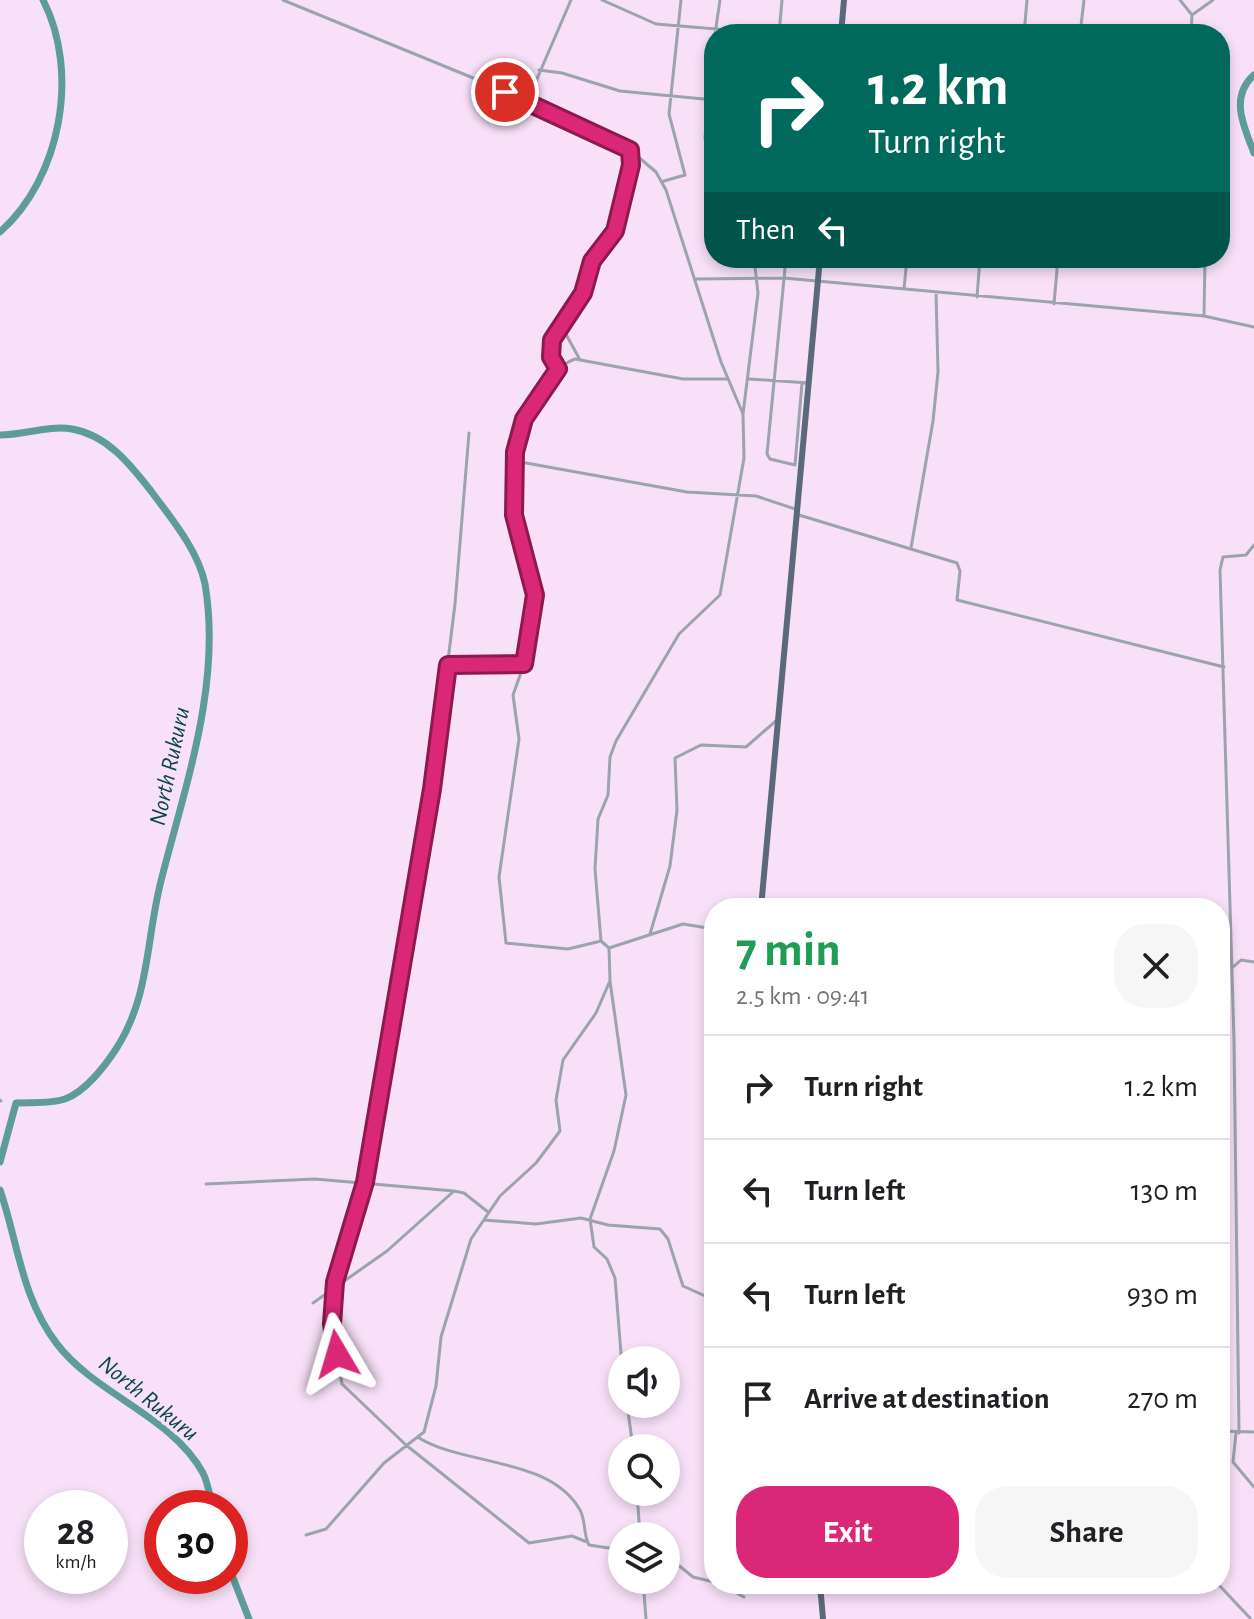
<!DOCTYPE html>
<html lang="en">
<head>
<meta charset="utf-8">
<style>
  :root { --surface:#fff; --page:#f6f6f6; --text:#202124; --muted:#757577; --line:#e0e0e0; --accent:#db2777 }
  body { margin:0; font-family:"Alegreya Sans",sans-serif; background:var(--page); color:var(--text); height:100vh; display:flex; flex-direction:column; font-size:30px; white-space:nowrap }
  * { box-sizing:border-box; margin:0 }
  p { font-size:26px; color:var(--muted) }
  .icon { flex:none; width:44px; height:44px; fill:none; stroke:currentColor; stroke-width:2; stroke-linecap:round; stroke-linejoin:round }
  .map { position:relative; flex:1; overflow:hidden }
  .drawer { position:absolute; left:704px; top:898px; width:526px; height:696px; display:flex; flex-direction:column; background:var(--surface); border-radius:32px; box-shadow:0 4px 12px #0003 }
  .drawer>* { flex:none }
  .guide { position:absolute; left:704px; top:24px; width:526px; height:244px; border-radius:32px; box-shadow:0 4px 12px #0003; background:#00695c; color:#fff; overflow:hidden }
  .fabs { position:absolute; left:608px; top:1346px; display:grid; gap:16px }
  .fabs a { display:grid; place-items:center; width:72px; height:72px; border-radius:50%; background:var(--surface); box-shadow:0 4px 12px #0003; font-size:40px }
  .speed { position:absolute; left:24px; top:1490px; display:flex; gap:16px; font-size:40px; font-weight:700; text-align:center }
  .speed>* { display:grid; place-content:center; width:104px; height:104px; border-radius:50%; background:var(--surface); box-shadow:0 4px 12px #0003; line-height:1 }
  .speed small { font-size:20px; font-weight:400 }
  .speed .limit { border:12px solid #d22; background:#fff; color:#111 }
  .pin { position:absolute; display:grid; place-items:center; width:68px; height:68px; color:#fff; margin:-34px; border:4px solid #fff; border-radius:50%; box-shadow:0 2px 8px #0007 }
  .me { position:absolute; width:88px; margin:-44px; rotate:353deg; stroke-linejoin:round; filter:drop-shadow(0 0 6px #0008) }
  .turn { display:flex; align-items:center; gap:28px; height:168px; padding:0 32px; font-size:36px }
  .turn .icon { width:104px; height:104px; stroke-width:2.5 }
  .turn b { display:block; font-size:56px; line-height:68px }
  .then { display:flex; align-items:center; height:76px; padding:0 32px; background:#0003; gap:16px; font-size:30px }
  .round { display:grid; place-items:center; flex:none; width:84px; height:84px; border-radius:32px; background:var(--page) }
  .overview { display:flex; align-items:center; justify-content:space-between; height:136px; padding:0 32px }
  h1 { font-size:48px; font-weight:700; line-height:60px; color:#1e9e55 }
  .action { display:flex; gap:16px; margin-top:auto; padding:16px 32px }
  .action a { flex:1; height:92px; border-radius:32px; background:var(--accent); color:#fff; font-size:32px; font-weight:700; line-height:92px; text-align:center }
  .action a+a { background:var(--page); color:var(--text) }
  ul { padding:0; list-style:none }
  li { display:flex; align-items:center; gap:24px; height:104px; padding:0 32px; border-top:2px solid var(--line) }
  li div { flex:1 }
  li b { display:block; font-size:30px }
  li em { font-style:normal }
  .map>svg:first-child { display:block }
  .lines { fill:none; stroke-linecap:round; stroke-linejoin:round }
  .river { stroke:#5e9c9c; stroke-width:7 }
  .minor { stroke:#9ba3ae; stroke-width:3 }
  .primary { stroke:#5b697c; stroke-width:6 }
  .route-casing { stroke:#8e194d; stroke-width:20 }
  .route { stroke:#db2777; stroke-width:14 }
  .labels { text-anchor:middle; stroke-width:7; stroke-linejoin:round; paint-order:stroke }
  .water-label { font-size:24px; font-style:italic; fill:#0a4646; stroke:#f7e0f8 }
</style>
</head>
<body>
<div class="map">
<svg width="1254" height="1619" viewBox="0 0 1254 1619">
  <rect width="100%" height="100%" fill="#f7e0f8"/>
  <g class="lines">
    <path class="river" d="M 1254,75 C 1229,97 1244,127 1254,153
      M 0,232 C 61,178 80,72 43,0
      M 0,435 C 24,435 49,425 72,429 C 107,435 130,464 151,491 C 171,518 198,550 205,584 C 222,684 185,786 161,881 C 146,939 150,997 116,1049 C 105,1066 85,1092 65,1099 C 51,1104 30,1102 16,1103 L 0,1162
      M 0,1190 C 18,1242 21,1297 57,1344 C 96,1395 171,1415 203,1473 C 208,1483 210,1497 213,1508
      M 230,1570 L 249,1619"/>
    <path class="minor" d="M 283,0 L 483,82 L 630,150 L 656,172 L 666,190 L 721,362 L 743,414 L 744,458 L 720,595 L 679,634 L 616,741 L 610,757 L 608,795 L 598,819 L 595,869 L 601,941 L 609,948 L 610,981 L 626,1095 L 614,1151 L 590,1219 L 594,1247 L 607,1259 L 615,1278 L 622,1366
      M 602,0 L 656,24 L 777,34
      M 1180,0 L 1192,15
      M 715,34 L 720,0
      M 779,34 L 782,0
      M 1024,34 L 1027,0
      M 1080,34 L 1084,0
      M 1191,34 L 1192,15 L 1213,0
      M 714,43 L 705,138 L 714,169
      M 539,70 L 562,73 L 620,91 L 714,100
      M 527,102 L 571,0
      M 664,181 L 685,175 L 669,114 L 681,0
      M 786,258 L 767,454 L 770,459 L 795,465 L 802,383
      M 696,279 L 784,278 L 1204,316 L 1254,327
      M 904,289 L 907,258
      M 977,297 L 980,258
      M 1054,304 L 1058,258
      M 1204,316 L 1205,258
      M 562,327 L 579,358
      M 558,369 L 551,357 L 552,340 L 583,293 L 592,261 L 615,231 L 631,165 L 630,152
      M 749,379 L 809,383
      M 743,414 L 758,293 L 754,258
      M 469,433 L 455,604 L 432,789 L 365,1182 L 335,1282 L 332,1324 L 342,1384 L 406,1445 L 529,1543 L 572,1536 L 587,1542
      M 515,461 C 513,427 542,371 575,359 L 683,379 L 727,379
      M 799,515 L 957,563 L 960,571 L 957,600 L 1224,667
      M 911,548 L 933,421 L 938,372 L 936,292
      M 448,665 L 523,666
      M 650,934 L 670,866 L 677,810 L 675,758 L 701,745 L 746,747 L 777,720
      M 601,941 L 568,949 L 506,943 L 499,877 L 519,739 L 513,695 L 527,656 L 535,607 L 514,515 L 515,461 L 687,492 L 756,496 L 795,509
      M 609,948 L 683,924 L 714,929
      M 1232,968 L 1241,960 L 1254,962
      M 0,1100 L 1,1101
      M 206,1184 L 315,1179 L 454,1191
      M 484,1220 L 536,1224 L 581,1218 L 608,1225 L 660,1229 L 668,1239 L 683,1286 L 714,1300
      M 313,1303 L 387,1251 L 454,1191 L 464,1193 L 488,1212
      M 627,1404 L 633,1448
      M 1220,1431 L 1254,1432
      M 1236,1433 L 1233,1462 L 1254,1487
      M 1239,1433 L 1234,1040 L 1220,570 L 1223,557 L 1246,555 L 1254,545
      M 419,1438 C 465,1466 550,1457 580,1510 C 586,1521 583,1534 589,1545 L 622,1550
      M 637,1492 L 640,1536
      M 306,1535 L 326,1529 L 384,1463 L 424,1432 L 436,1386 L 441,1337 L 471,1239 L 500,1196 L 536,1163 L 560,1131 L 556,1100 L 563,1060 L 596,1013 L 609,983
      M 666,1555 L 693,1577 L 714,1582
      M 643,1580 L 646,1619
      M 719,1584 L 744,1597
      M 1218,1584 L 1250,1618"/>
    <path class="primary" d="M 841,34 L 844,0
      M 761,908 L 820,258
      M 820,1584 L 823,1619"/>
  </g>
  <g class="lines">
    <g class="route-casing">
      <path id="route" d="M 337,1354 L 332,1324 L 335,1282 L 365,1182 L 432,789 L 448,665 L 524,664 L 535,595 L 514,515 L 515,452 L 524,419 L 558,369 L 551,357 L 552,340 L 583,293 L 592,261 L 615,231 L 631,165 L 630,150 L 505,92"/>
    </g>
    <use href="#route" class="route"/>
  </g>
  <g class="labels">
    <g class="water-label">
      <text transform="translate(169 766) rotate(-78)" y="8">North Rukuru</text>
      <text transform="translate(149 1398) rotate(39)" y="8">North Rukuru</text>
    </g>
  </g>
</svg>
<div class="fabs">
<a><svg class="icon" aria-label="sound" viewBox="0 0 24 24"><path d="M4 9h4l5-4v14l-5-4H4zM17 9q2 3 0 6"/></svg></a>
<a><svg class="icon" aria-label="search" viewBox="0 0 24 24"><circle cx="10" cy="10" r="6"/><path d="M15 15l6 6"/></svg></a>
<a><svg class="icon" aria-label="layers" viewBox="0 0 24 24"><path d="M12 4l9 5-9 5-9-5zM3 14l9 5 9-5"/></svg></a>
</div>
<div class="speed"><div>28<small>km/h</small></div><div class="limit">30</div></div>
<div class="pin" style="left:505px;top:92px;background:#d93025"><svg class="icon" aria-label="arrive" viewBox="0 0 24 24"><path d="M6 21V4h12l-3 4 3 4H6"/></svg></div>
<svg class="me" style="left:337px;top:1354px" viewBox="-20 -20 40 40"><path d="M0-17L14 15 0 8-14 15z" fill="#db2777" stroke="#fff" stroke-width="4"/></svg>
<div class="guide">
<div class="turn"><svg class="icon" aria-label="right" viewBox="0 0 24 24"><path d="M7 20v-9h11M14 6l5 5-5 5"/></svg><div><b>1.2 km</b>Turn right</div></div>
<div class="then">Then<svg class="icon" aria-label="left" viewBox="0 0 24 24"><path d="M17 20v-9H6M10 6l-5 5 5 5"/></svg></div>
</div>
<section class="drawer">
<div class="overview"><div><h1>7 min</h1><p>2.5 km · 09:41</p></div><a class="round"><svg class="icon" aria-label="close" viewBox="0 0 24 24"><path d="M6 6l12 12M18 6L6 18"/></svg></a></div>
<ul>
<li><svg class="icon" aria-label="right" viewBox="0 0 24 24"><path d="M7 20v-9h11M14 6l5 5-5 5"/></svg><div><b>Turn right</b></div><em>1.2 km</em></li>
<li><svg class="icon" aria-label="left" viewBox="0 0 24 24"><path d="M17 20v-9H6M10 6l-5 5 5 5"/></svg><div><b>Turn left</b></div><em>130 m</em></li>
<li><svg class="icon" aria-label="left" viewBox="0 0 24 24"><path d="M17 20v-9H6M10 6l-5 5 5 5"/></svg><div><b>Turn left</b></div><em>930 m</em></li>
<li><svg class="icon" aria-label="arrive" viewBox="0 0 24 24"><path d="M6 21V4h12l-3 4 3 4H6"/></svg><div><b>Arrive at destination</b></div><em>270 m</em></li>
</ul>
<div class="action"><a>Exit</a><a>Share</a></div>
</section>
</div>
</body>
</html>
